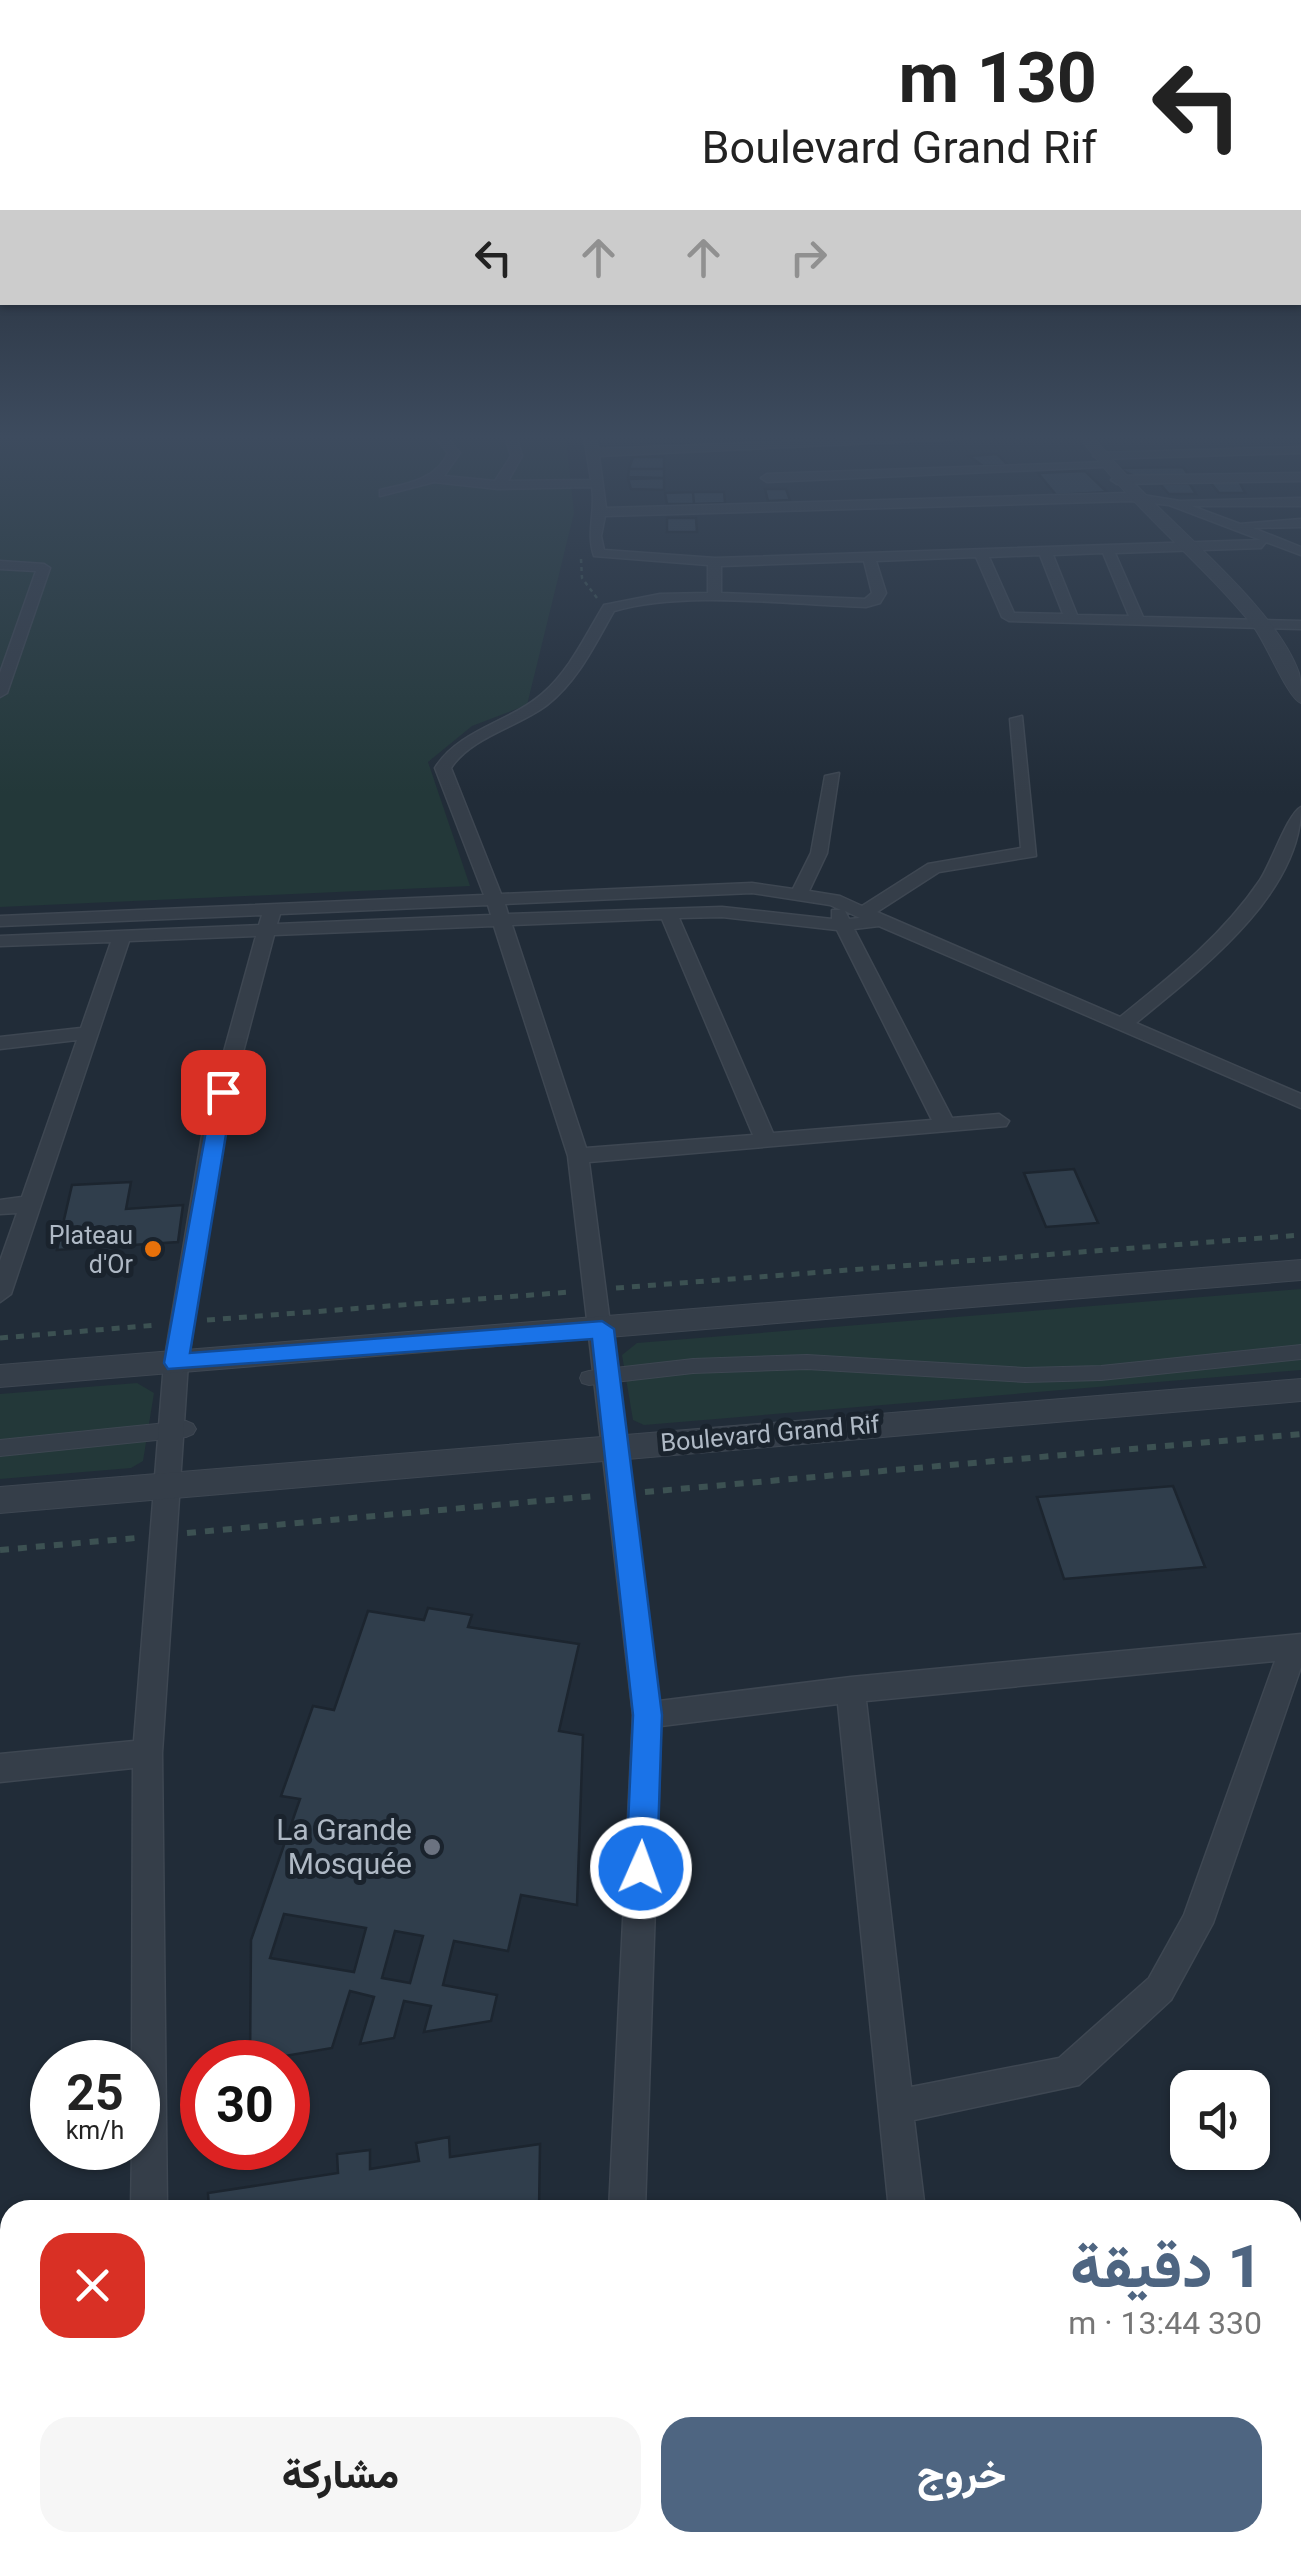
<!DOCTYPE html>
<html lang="ar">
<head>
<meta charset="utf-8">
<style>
  :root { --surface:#fff; --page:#f6f6f6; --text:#222; --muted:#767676; --accent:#4e6581 }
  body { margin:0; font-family:Roboto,Vazirmatn,sans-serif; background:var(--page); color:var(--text); direction:rtl; height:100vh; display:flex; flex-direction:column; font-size:38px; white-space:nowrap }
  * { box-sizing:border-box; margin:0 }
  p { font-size:32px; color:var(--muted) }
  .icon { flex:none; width:55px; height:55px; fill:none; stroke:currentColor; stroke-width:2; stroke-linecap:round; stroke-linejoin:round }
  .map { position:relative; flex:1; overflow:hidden; direction:ltr }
  .sheet { position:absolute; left:0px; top:2200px; width:1302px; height:352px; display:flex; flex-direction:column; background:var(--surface); border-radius:30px 30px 0 0; box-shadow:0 2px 8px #0004; direction:rtl }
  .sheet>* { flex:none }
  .top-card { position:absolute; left:0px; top:0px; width:1302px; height:305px; box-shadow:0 2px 8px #0004; direction:rtl; background:#fff; color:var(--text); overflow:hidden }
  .controls { position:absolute; left:1170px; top:2070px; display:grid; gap:20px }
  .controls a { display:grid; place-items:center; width:100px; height:100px; border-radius:20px; background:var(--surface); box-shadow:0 2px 8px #0004; font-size:50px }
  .speed { position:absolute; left:30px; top:2040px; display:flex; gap:20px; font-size:50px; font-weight:700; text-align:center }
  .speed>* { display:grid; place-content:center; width:130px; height:130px; border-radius:50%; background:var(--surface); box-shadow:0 2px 8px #0004; line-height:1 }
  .speed small { font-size:25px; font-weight:400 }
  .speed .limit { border:15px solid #d22; background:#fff; color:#111 }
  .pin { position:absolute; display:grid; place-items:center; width:85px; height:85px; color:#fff; margin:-42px; border-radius:20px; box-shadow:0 5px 15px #0006 }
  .me { position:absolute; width:110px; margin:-55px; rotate:2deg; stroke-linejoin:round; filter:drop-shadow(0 0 8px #0008) }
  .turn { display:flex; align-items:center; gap:35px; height:210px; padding:0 40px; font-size:45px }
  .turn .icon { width:130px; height:130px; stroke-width:2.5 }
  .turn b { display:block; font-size:70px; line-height:85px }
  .lanes { display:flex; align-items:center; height:95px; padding:0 40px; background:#0003; justify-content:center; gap:50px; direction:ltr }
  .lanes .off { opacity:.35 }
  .round { display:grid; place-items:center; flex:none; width:105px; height:105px; border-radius:30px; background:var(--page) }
  .summary { display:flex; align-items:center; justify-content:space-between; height:170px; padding:0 40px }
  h1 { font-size:60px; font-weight:800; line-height:75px; color:var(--accent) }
  .action { display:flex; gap:20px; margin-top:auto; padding:20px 40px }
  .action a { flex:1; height:115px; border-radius:30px; background:var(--accent); color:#fff; font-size:40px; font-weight:800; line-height:115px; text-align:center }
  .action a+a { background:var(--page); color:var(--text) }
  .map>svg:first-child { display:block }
  .green { fill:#233839 }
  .building { fill:#303e4c; stroke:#1c252f; stroke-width:2.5; fill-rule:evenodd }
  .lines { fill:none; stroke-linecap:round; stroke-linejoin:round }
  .pedestrian-casing { stroke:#3e4752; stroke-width:2 }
  .minor-casing { stroke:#3e4752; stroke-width:3 }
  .tertiary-casing { stroke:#3e4752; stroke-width:2 }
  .path-far2 { stroke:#3c5152; stroke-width:2.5; stroke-dasharray:4 4; stroke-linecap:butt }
  .path-far1 { stroke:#3c5152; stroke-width:5; stroke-dasharray:8 8; stroke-linecap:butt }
  .path { stroke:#3c5152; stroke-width:6; stroke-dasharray:9 9; stroke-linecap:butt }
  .pedestrian { fill:#353e49; fill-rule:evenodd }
  .minor { fill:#353e49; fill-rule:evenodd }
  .tertiary { fill:#353e49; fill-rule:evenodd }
  .route { fill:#1a73e8; stroke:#114b97; stroke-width:2.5 }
  .food-dot { fill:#e8710a; stroke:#1a232d; stroke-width:4 }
  .worship-dot { fill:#6b7280; stroke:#1a232d; stroke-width:4 }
  .labels { text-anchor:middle; stroke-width:10; stroke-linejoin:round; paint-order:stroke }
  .poi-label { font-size:25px; fill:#afb9c5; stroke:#1a232d; text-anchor:end }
  .street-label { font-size:25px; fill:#afb9c5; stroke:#1a232d }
  .near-poi-label { font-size:30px; fill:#afb9c5; stroke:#1a232d; text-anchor:end }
</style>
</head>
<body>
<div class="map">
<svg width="1301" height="2552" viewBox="0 0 1301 2552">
  <rect width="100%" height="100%" fill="#212c38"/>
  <path class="green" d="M 0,436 L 566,436 L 574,513 L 527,705 L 472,726 L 428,762 L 470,886 L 0,907 Z
    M 1301,1289 L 1301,1370 L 644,1425 L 633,1420 L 622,1355 L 637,1343 Z
    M 137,1383 L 154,1393 L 143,1461 L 131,1468 L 0,1479 L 0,1394 Z"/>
  <path class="building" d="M 997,454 L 1008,465 L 983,466 L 969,456 Z
    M 633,457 L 664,457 L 664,469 L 629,469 Z
    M 1183,467 L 1190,477 L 1138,478 L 1117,468 Z
    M 629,469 L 664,469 L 664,478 L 628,477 Z
    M 1085,471 L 1107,492 L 1056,495 L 1038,473 Z
    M 664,478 L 664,490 L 631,489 L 628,479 Z
    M 1239,481 L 1245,493 L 1219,493 L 1210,482 Z
    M 1189,483 L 1196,494 L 1169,494 L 1160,484 Z
    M 765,489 L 786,489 L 790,500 L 768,501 Z
    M 693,492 L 694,504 L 667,504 L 665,493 Z
    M 693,492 L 724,492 L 725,503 L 694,504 Z
    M 667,518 L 696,518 L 697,532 L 667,532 Z
    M 1074,1169 L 1098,1223 L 1046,1227 L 1024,1173 Z
    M 131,1182 L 126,1209 L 183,1205 L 178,1242 L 57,1250 L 72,1185 Z
    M 1173,1486 L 1205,1567 L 1064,1579 L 1037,1497 Z
    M 428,1608 L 472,1615 L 468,1627 L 579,1644 L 559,1731 L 583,1735 L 577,1905 L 521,1895 L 508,1951 L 454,1941 L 443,1985 L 497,1995 L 491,2021 L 424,2032 L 431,2006 L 404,2001 L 394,2038 L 360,2044 L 374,1997 L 350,1991 L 332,2048 L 250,2062 L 251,1940 L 300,1799 L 281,1796 L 313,1706 L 334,1710 L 368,1611 L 424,1620 ZM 284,1914 L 366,1928 L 354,1972 L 270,1958 ZM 395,1931 L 423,1936 L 410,1983 L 382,1978 Z
    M 449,2137 L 450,2157 L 540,2144 L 539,2210 L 209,2210 L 208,2193 L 338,2173 L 337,2154 L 370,2150 L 370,2169 L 419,2161 L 416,2143 Z"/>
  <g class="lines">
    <g class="pedestrian-casing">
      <path id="pedestrian" d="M 1301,1345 L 1301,1359 L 1101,1380 L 1025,1382 L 807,1369 L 693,1373 L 589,1385 L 582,1383 L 580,1378 L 582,1373 L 589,1371 L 693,1359 L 807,1355 L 1025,1368 L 1101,1366 Z
        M 186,1421 L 193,1424 L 196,1429 L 193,1434 L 186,1437 L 0,1456 L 0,1440 Z"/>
    </g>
    <g class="minor-casing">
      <path id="minor" d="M 434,436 L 445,436 L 460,453 L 444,476 L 495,481 L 511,456 L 505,436 L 516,436 L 522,456 L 508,481 L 591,480 L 584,436 L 596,436 L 598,449 L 926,436 L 1025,436 L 599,456 L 606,508 L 1130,493 L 1180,501 L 1301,498 L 1301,506 L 1192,506 L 1240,524 L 1301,519 L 1301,527 L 1253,528 L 1301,547 L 1301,555 L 1266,542 L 1261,548 L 1115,553 L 1143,617 L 1301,621 L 1301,629 L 1009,621 L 1002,617 L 976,557 L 876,561 L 886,593 L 880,603 L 866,607 C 790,605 686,590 614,611 C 595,644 578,681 547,705 C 518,727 471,737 451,768 L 501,894 L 752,883 L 793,889 L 811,853 L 825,776 L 839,773 L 827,853 L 809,891 L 840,896 L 862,906 L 928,864 L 1021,848 L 1010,719 L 1022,716 L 1036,856 L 939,872 L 877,912 L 1120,1017 C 1171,976 1223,935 1260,880 C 1271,864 1288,813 1301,807 C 1301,895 1198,972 1136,1023 L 1301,1094 L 1301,1108 L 879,926 L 854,929 L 952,1118 L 999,1114 L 1009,1121 L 1006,1126 L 589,1162 L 659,1701 L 851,1677 L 1301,1634 L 1301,1667 L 1213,1923 L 1171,2000 L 1079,2085 L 914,2120 L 925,2210 L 889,2210 L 838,1704 L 661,1726 L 645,2210 L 609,2210 L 633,1715 L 568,1156 L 494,926 L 274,935 L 224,1124 L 188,1363 L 162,1753 L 167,2210 L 131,2210 L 132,2148 L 138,2148 L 138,2062 L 132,2062 L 133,1768 L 0,1782 L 0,1754 L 134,1741 L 164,1363 L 204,1124 L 256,936 L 129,941 L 11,1294 L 0,1302 L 0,1261 L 17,1213 L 0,1214 L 0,1200 L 22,1197 L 77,1040 L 0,1049 L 0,1037 L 81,1028 L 111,942 L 0,946 L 0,936 L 259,925 L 262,915 L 0,926 L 0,916 L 484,895 L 435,768 C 458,730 510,722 542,694 C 570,670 585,636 604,605 L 660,594 L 708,593 L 708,565 L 594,556 C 586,533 596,511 592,487 L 498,489 L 434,482 L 380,496 L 380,490 C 406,484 436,480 448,453 ZM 1130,501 L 1169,505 L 1261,540 L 715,558 L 604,550 L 601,536 L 605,516 ZM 1103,553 L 1129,616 L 1077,615 L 1053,555 ZM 1040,555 L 1063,614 L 1014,613 L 989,557 ZM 864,561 L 872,593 L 865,599 L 721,593 L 721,566 ZM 752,893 L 830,905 L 841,910 L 832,910 L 832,919 L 722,907 L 508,914 L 505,904 ZM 488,905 L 491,915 L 277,924 L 280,914 ZM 845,911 L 860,918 L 849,919 ZM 722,917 L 837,930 L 932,1120 L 773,1133 L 679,918 ZM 662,919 L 753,1135 L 586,1148 L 512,925 ZM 1275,1661 L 1184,1915 L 1149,1978 L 1059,2058 L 911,2087 L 866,1701 Z
        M 1301,447 L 1301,453 L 1099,459 L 1093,456 L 1099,453 Z
        M 1107,462 L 1103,467 L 767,482 L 761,478 L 767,474 Z
        M 1301,473 L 1301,481 L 1117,484 L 1111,480 L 1117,476 Z
        M 0,561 L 44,564 L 50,568 L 7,693 L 0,697 L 0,673 L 36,571 L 0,569 Z
        M 1301,2295 L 1301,2331 L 1292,2334 L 1292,2298 Z
        M 1301,2413 L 1301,2451 L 1292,2453 L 1292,2415 Z
        M 10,2522 L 10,2542 L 30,2542 L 26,2552 L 0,2552 L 0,2523 Z
        M 132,2542 L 172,2542 L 172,2552 L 132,2552 Z
        M 591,2542 L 631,2542 L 631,2552 L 591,2552 Z
        M 719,2542 L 818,2542 L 814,2552 L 715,2552 Z"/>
    </g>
    <g class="tertiary-casing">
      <path id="tertiary" d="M 1079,436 L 1093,436 C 1146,508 1272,597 1299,673 C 1301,682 1301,693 1301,703 C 1288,699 1266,642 1253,626 C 1199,559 1130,507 1079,436 Z
        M 1301,1260 L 1301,1280 L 0,1387 L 0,1365 Z
        M 1301,1379 L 1301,1401 L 0,1513 L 0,1487 Z"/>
    </g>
    <path class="path-far2" d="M 581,559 L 582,578 L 597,598"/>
    <path class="path-far1" d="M 616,1288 L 1301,1235
      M 207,1320 L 570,1292
      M 0,1338 L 157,1325"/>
    <path class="path" d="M 645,1492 L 1301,1434
      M 187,1533 L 595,1496
      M 0,1550 L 136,1538"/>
    <use href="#pedestrian" class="pedestrian"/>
    <use href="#minor" class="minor"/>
    <use href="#tertiary" class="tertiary"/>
  </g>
  <linearGradient id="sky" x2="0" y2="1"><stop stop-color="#12181f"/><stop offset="0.55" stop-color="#3d4b5e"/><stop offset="1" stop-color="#3d4b5e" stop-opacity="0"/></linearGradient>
  <rect width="1301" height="794" fill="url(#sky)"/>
  <path class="route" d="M 223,1085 L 233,1092 L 190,1353 L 602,1321 L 614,1329 L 662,1715 L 657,1868 L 652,1878 L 641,1883 L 630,1878 L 626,1868 L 633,1715 L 592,1339 L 168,1369 L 164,1363 L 213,1092 Z"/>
  <circle class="food-dot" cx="153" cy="1249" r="10"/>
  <circle class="worship-dot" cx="432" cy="1847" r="10"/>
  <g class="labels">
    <g class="poi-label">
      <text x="133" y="1244">Plateau<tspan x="133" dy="29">d'Or</tspan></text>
    </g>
    <g class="street-label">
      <text transform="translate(770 1433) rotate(-5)" y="9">Boulevard Grand Rif</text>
    </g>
    <g class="near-poi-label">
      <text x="412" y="1840">La Grande<tspan x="412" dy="34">Mosquée</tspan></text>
    </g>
  </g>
</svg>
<div class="controls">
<a><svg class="icon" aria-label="sound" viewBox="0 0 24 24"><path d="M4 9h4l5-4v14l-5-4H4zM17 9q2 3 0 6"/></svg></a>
</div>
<div class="speed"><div>25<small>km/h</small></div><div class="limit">30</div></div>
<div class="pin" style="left:223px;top:1092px;background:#d93025"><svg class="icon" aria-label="arrive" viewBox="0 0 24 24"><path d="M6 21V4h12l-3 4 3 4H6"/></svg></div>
<svg class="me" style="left:641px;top:1868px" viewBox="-20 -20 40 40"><circle r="17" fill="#1a73e8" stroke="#fff" stroke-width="3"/><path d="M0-11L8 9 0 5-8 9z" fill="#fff"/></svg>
<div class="top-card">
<div class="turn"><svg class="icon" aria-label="left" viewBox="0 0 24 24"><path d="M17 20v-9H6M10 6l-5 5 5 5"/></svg><div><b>130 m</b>Boulevard Grand Rif</div></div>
<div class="lanes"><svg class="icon" aria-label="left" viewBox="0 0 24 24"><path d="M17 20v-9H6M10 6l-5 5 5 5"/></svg><svg class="icon off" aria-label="ahead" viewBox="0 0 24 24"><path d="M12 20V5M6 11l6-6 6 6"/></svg><svg class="icon off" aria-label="ahead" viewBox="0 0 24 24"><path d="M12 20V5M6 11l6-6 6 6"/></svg><svg class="icon off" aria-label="right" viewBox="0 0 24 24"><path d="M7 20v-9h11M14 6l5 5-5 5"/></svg></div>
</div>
<section class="sheet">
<div class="summary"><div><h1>1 دقيقة</h1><p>330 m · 13:44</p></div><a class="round" style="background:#d93025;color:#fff"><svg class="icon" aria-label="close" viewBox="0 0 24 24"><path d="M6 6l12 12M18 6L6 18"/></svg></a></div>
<div class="action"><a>خروج</a><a>مشاركة</a></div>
</section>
</div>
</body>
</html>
